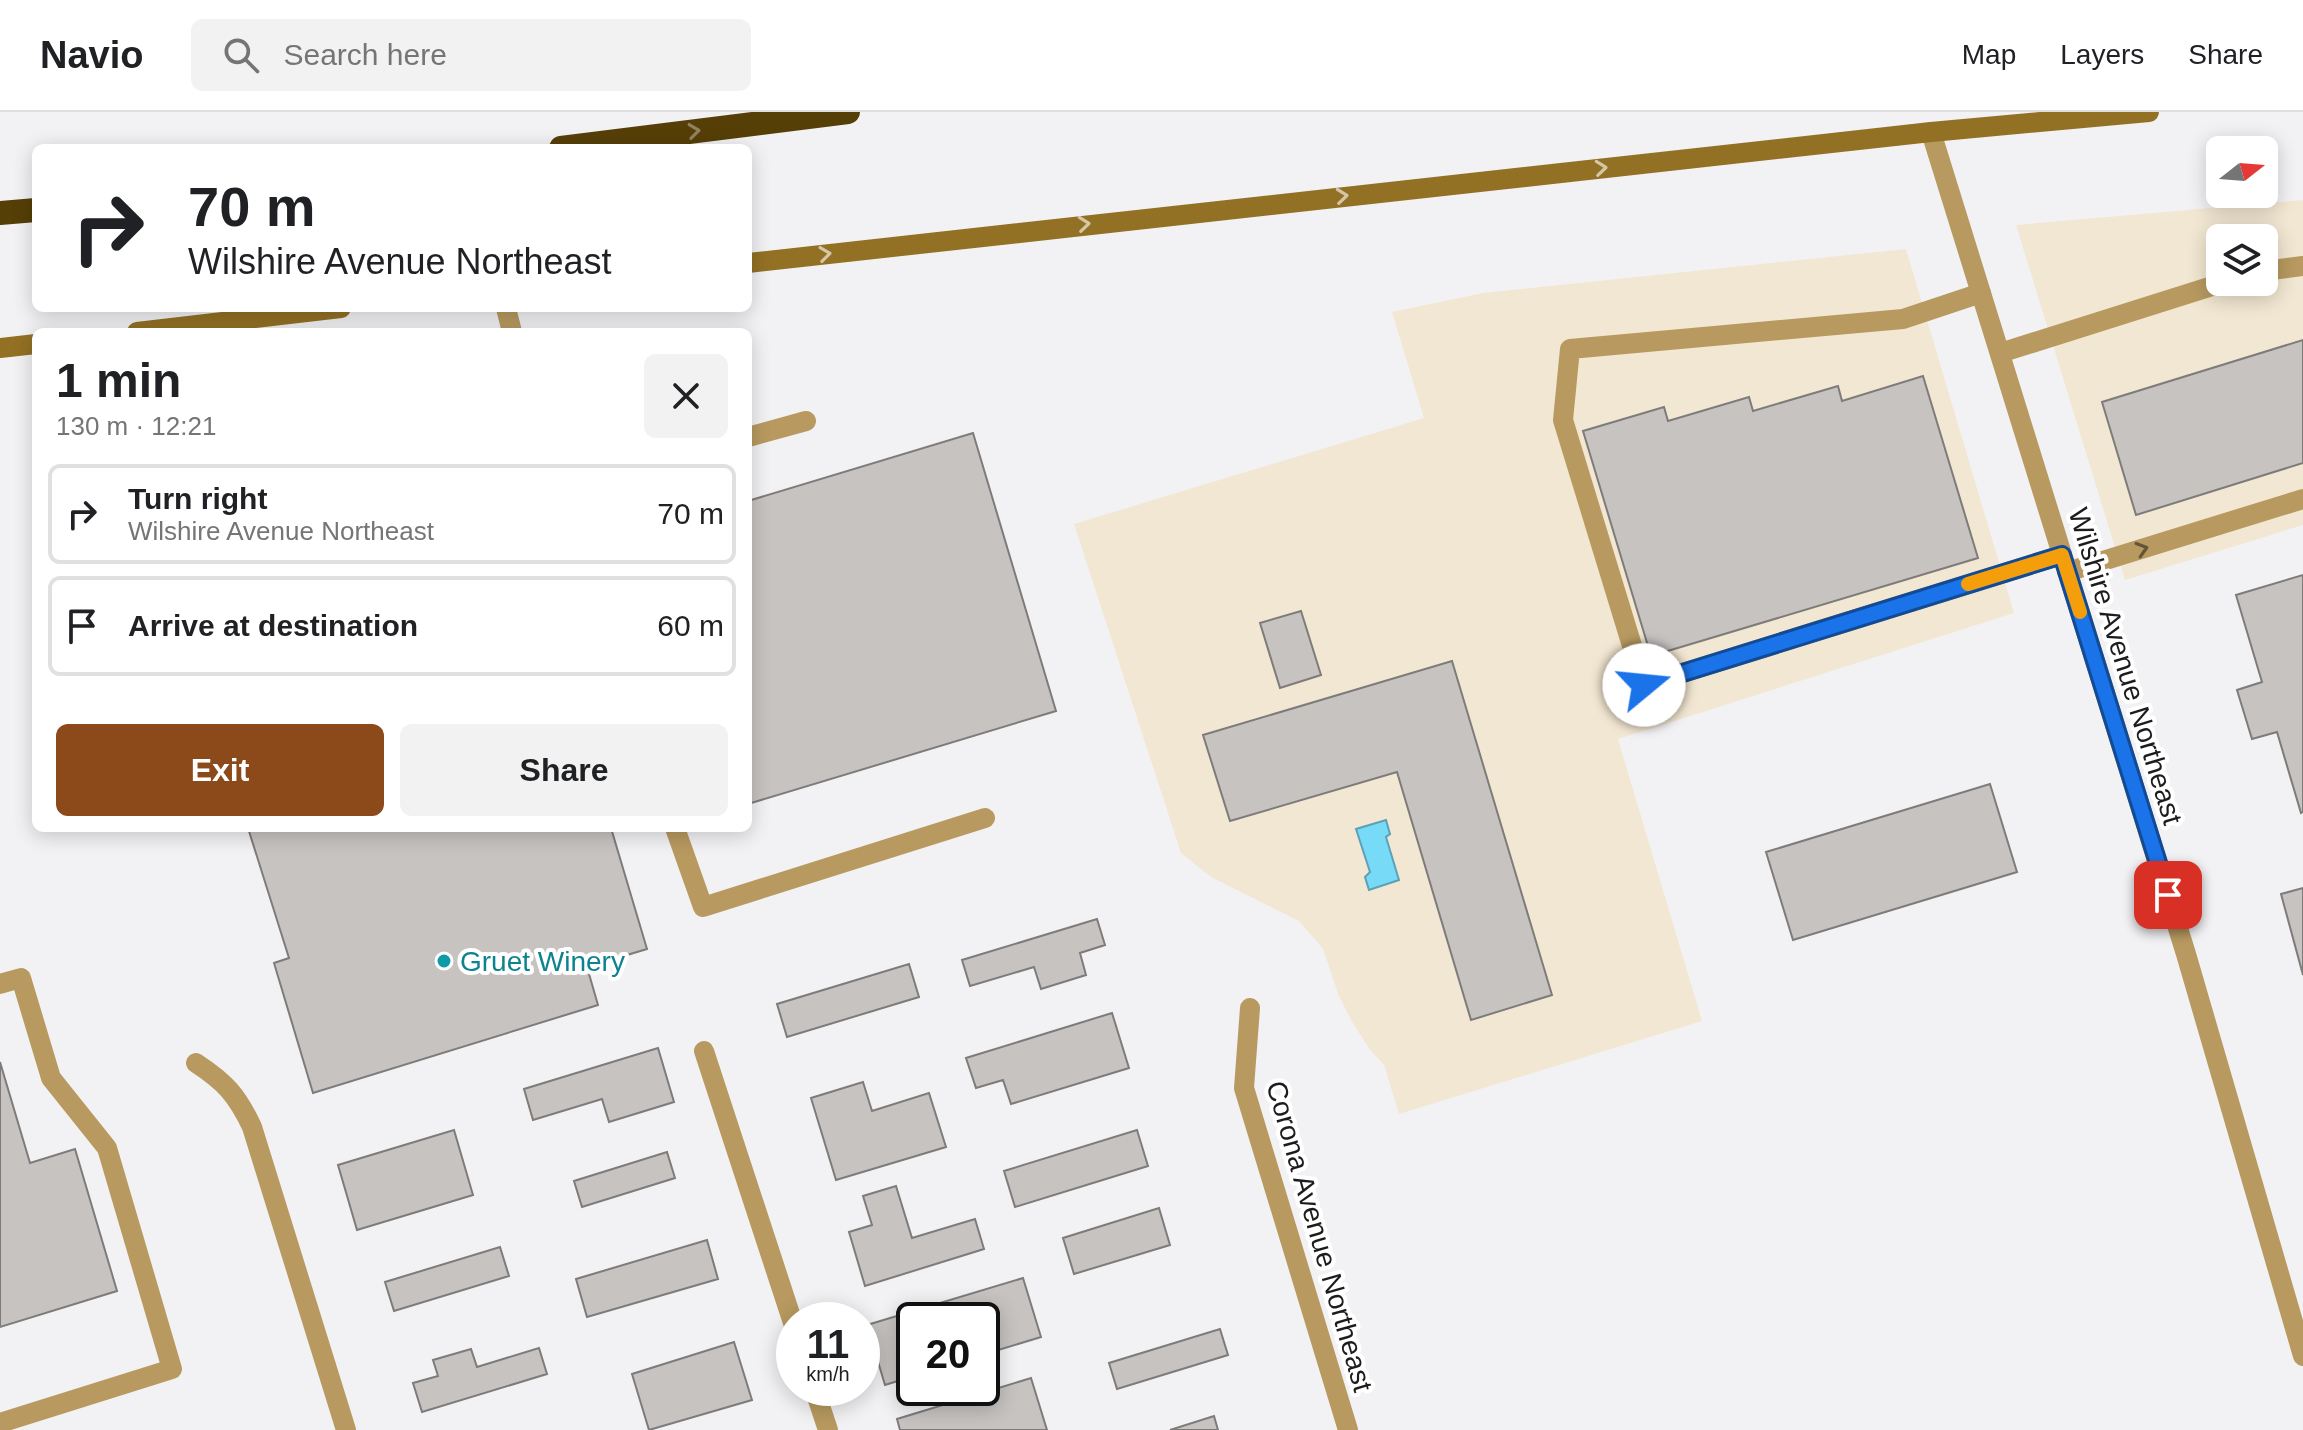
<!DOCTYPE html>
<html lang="en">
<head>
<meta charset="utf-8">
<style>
  :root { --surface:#fff; --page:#f2f2f2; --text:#202124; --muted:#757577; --line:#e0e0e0; --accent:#8c491a }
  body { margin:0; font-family:Helvetica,sans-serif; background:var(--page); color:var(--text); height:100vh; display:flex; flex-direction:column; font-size:30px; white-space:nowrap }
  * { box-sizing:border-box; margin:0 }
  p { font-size:26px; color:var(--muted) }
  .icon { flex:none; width:44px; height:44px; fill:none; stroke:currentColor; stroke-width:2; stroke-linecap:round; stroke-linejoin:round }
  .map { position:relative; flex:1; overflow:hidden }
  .details { position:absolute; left:32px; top:216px; width:720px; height:504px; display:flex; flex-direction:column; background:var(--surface); border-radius:12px; box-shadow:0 4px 20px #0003 }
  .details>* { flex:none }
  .top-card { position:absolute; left:32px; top:32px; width:720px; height:168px; border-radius:12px; box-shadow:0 4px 20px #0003; background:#fff; color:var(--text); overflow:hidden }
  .needle { width:52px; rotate:73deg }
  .tools { position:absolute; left:2206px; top:24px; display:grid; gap:16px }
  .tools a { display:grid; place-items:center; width:72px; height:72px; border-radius:12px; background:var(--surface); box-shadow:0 4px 20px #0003; font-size:40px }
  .speed { position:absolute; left:776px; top:1190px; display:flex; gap:16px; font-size:40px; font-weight:700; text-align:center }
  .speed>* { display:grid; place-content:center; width:104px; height:104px; border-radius:50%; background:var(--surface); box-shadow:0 4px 20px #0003; line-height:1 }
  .speed small { font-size:20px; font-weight:400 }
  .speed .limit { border:4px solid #111; border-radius:12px; background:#fff; color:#111 }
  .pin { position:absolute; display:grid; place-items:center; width:68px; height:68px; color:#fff; margin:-34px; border-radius:16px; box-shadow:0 4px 12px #0006 }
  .me { position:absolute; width:88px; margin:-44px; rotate:73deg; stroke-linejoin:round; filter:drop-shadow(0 0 6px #0008) }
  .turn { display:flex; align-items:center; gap:28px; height:168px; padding:0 24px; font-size:36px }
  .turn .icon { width:104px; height:104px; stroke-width:2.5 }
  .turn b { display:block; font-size:56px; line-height:68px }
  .round { display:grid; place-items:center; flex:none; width:84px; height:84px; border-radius:12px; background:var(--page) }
  .summary { display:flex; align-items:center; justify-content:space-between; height:136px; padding:0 24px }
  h1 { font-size:48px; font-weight:700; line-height:60px }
  .cta { display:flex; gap:16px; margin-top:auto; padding:16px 24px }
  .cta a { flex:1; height:92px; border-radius:12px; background:var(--accent); color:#fff; font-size:32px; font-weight:700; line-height:92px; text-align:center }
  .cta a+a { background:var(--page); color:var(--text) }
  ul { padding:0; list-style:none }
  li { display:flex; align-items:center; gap:24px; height:100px; margin:0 16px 12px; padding:0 8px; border:4px solid var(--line); border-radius:12px }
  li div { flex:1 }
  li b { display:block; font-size:30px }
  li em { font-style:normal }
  header { display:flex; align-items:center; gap:48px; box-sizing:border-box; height:112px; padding:0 40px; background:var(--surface); border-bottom:2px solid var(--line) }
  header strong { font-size:38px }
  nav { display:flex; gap:44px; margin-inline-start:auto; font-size:28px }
  .search { width:560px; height:72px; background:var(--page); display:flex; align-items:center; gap:20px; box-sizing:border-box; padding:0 28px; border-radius:12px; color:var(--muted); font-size:30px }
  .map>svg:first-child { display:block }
  .commercial { fill:#f2e7d2; fill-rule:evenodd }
  .water { fill:#77daf7; stroke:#5ca1b6; stroke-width:2 }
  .building { fill:#c6c3c1; stroke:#7e7c7a; stroke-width:2 }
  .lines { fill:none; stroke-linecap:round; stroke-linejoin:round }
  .service { stroke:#b89a60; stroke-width:20 }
  .minor { stroke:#b89a60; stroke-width:20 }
  .tertiary { stroke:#b89a60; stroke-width:20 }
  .secondary { stroke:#937124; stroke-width:20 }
  .motorway { stroke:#563f07; stroke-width:24 }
  .oneway { stroke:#91825e }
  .oneway2 { stroke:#d4c6a7 }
  .oneway3 { stroke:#62543b }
  .route-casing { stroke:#114b97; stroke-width:20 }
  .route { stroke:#1a73e8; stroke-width:14 }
  .slow { stroke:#f59e0b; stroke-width:14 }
  .culture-dot { fill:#0f9aa8; stroke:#fff; stroke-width:3 }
  .labels { text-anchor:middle; stroke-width:8; stroke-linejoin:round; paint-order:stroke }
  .street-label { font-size:28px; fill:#1c1b1d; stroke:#fff }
  .culture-label { font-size:28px; fill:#0d838f; stroke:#fff; text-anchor:start }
</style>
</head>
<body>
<header>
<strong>Navio</strong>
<div class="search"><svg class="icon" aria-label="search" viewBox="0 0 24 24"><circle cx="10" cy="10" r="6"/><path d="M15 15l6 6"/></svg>Search here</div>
<nav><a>Map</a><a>Layers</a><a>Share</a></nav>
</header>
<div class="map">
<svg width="2303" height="1318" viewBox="0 0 2303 1318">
  <rect width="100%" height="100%" fill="#f2f2f5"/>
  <path class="commercial" d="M 2303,88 L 2303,413 L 2125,468 L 2016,113 ZM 2220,126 L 2264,126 L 2264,170 L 2220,170 Z
    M 1906,137 L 2014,501 L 1618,627 L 1702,909 L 1399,1002 L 1384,953 L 1370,938 L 1351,908 L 1339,884 L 1323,837 L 1299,809 L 1211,765 L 1181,741 L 1074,412 L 1424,306 L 1392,200 L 1483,181 Z"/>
  <path class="water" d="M 1386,708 L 1390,722 L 1386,725 L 1399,768 L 1369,778 L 1365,765 L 1370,760 L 1356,717 Z"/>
  <path class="building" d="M 2303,228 L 2303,351 L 2136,403 L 2102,290 Z
    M 1923,264 L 1978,446 L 1651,544 L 1583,319 L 1664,295 L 1668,309 L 1749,285 L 1753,299 L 1838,274 L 1842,289 Z
    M 973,321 L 1056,599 L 748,692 L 748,389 Z
    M 2303,463 L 2303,700 L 2301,701 L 2277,620 L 2252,627 L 2237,578 L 2262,570 L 2236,483 Z
    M 1301,499 L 1321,563 L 1280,576 L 1260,511 Z
    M 1452,549 L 1552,883 L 1471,908 L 1397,660 L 1230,709 L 1203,623 Z
    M 1990,672 L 2017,760 L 1793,828 L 1766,740 Z
    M 248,716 L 611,716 L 647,837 L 587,855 L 598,893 L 313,981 L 274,851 L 289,846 Z
    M 2303,776 L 2303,863 L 2281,782 Z
    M 1097,807 L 1105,833 L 1080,841 L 1086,863 L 1041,877 L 1034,855 L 970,874 L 962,848 Z
    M 909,852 L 919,885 L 787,925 L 777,892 Z
    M 1112,901 L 1129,956 L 1011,992 L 1003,968 L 976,976 L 966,946 Z
    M 658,936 L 674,990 L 609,1010 L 602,987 L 533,1008 L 524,977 Z
    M 0,950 L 30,1051 L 75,1037 L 117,1179 L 0,1215 Z
    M 863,970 L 872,999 L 929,981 L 946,1035 L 836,1068 L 811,986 Z
    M 454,1018 L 473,1083 L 357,1118 L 338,1053 Z
    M 1137,1018 L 1148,1054 L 1015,1095 L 1004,1059 Z
    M 667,1040 L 675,1066 L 582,1095 L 574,1069 Z
    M 896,1074 L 912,1126 L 975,1107 L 984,1137 L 865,1174 L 849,1120 L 872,1113 L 863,1084 Z
    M 1159,1096 L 1170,1133 L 1074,1162 L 1063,1126 Z
    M 707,1128 L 718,1167 L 587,1205 L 576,1167 Z
    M 500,1135 L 509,1164 L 394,1199 L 385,1170 Z
    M 1023,1166 L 1041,1225 L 982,1243 L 982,1208 L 914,1208 L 914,1264 L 885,1273 L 867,1213 Z
    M 1220,1217 L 1228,1243 L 1117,1277 L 1109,1251 Z
    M 734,1230 L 752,1288 L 649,1318 L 632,1262 Z
    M 539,1236 L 547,1262 L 422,1300 L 413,1271 L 438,1264 L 433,1248 L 471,1237 L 477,1255 Z
    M 1031,1266 L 1047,1318 L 900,1318 L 897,1307 Z
    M 1214,1304 L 1218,1318 L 1170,1318 Z"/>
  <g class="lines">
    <path class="service" d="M 2264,159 L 2303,154
      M 1981,181 L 1903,207 L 1570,237 L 1563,308 L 1644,573 L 2062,443
      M 506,196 L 512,220
      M 2000,241 L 2225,170
      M 748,325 L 806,309
      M 2067,460 L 2303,387
      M 675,716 L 703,795 L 985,706
      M 0,872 L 21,866 L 51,966 L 107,1036 L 172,1257 L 0,1311"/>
    <path class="minor" d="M 1250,896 L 1244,976 L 1348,1318
      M 704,939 L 794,1214
      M 196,951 C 225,970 237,983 252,1015 L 346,1318
      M 814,1276 L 828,1318"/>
    <path class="tertiary" d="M 1931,20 L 2186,842 L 2303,1244"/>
    <path class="secondary" d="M 748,151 L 1931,20 L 2149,0
      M 137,220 L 341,196
      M 0,236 L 36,232"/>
    <path class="motorway" d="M 561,36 L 848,0
      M 0,101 L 36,98"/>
  </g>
  <defs><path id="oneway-chevron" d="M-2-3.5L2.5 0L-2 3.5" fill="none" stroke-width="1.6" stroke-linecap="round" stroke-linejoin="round" transform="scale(2)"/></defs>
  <use class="oneway" href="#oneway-chevron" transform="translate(694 19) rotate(-7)"/>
  <g class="oneway2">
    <use href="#oneway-chevron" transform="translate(1601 56) rotate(-6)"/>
    <use href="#oneway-chevron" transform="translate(1342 84) rotate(-6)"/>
    <use href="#oneway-chevron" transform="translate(1084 112) rotate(-6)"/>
    <use href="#oneway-chevron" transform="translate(825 142) rotate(-7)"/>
  </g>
  <use class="oneway3" href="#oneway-chevron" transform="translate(2142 437) rotate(-17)"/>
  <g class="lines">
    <g class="route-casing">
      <path id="route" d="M 1644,573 L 2062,443 L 2168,783"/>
    </g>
    <use href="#route" class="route"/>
    <path class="slow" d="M 1968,472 L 2062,443 L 2080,500"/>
  </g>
  <circle class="culture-dot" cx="444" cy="849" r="8"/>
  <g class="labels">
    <g class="street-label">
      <text transform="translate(2126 554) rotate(73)" y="10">Wilshire Avenue Northeast</text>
      <text transform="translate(1320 1124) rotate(74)" y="10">Corona Avenue Northeast</text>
    </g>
    <g class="culture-label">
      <text x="460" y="859">Gruet Winery</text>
    </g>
  </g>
</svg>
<div class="tools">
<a><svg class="needle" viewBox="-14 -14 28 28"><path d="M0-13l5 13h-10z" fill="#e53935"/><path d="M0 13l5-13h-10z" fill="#757577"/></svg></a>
<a><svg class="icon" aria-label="layers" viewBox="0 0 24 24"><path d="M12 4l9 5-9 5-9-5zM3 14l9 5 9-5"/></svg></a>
</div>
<div class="speed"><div>11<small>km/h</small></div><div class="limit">20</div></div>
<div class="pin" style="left:2168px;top:783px;background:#d93025"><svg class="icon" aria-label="arrive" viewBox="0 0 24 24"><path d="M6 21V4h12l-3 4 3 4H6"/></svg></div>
<svg class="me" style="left:1644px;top:573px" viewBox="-20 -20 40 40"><circle r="19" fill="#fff"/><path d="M0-13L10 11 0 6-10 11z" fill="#1a73e8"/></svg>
<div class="top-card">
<div class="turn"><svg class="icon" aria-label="right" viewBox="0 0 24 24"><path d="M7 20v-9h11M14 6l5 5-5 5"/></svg><div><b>70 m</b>Wilshire Avenue Northeast</div></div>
</div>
<section class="details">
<div class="summary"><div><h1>1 min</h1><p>130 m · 12:21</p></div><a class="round"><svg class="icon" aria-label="close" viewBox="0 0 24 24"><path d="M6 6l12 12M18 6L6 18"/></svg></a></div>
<ul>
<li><svg class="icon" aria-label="right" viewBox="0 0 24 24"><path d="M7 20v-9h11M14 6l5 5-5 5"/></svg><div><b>Turn right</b><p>Wilshire Avenue Northeast</p></div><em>70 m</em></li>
<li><svg class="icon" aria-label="arrive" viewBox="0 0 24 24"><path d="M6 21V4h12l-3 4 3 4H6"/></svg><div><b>Arrive at destination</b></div><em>60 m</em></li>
</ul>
<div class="cta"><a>Exit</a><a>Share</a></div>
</section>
</div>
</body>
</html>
